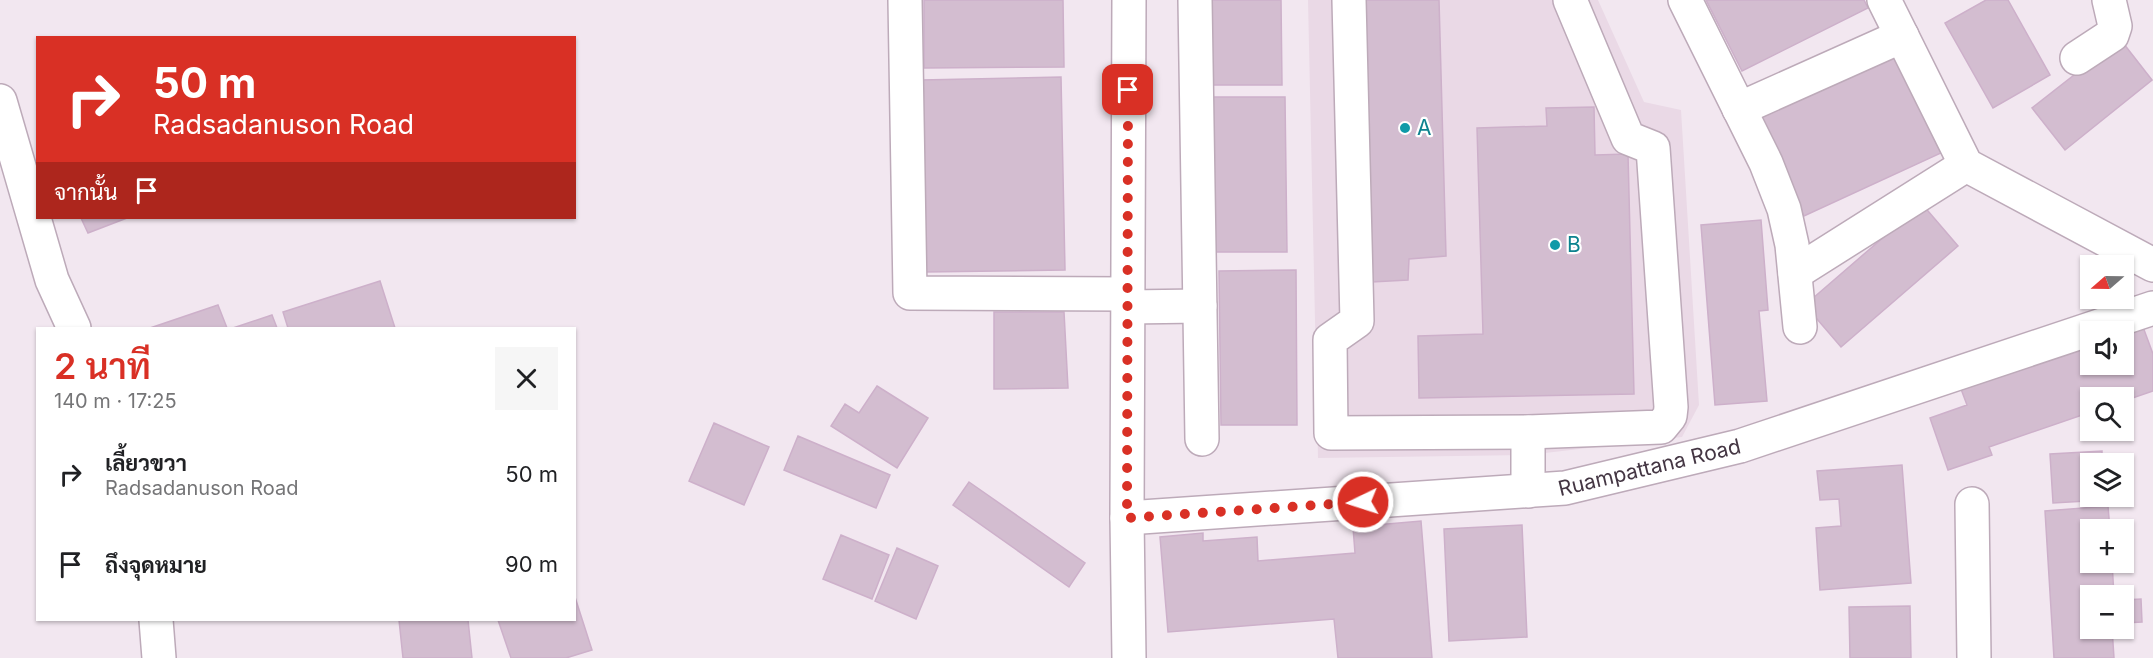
<!DOCTYPE html>
<html lang="th">
<head>
<meta charset="utf-8">
<style>
  :root { --surface:#fff; --page:#f6f6f6; --text:#202124; --muted:#757577; --accent:#d93025 }
  body { margin:0; font-family:Inter,Sarabun,sans-serif; background:var(--page); color:var(--text); height:100vh; display:flex; flex-direction:column; font-size:22px; white-space:nowrap }
  * { box-sizing:border-box; margin:0 }
  p { font-size:20px; color:var(--muted) }
  .icon { flex:none; width:33px; height:33px; fill:none; stroke:currentColor; stroke-width:2; stroke-linecap:round; stroke-linejoin:round }
  .map { position:relative; flex:1; overflow:hidden }
  .drawer { position:absolute; left:36px; top:327px; width:540px; height:294px; display:flex; flex-direction:column; background:var(--surface); border-radius:0px; box-shadow:0 2px 4px #0004 }
  .drawer>* { flex:none }
  .hud { position:absolute; left:36px; top:36px; width:540px; height:183px; border-radius:0px; box-shadow:0 2px 4px #0004; background:#d93025; color:#fff; overflow:hidden }
  .needle { width:39px; rotate:250deg }
  .fabs { position:absolute; left:2080px; top:255px; display:grid; gap:12px }
  .fabs a { display:grid; place-items:center; width:54px; height:54px; border-radius:0px; background:var(--surface); box-shadow:0 2px 4px #0004; font-size:30px }
  .pin { position:absolute; display:grid; place-items:center; width:51px; height:51px; color:#fff; margin:-26px; border-radius:12px; box-shadow:0 3px 9px #0006 }
  .me { position:absolute; width:66px; margin:-33px; rotate:266deg; stroke-linejoin:round; filter:drop-shadow(0 0 4px #0008) }
  .turn { display:flex; align-items:center; gap:21px; height:126px; padding:0 18px; font-size:27px }
  .turn .icon { width:78px; height:78px; stroke-width:2.5 }
  .turn b { display:block; font-size:42px; line-height:51px }
  .then { display:flex; align-items:center; height:57px; padding:0 18px; background:#0003; gap:12px; font-size:22px }
  .round { display:grid; place-items:center; flex:none; width:63px; height:63px; border-radius:0px; background:var(--page) }
  .overview { display:flex; align-items:center; justify-content:space-between; height:102px; padding:0 18px }
  h1 { font-size:36px; font-weight:600; line-height:45px; color:var(--accent) }
  ul { padding:0; list-style:none }
  li { display:flex; align-items:center; gap:18px; height:90px; padding:0 18px }
  li div { flex:1 }
  li b { display:block; font-size:22px }
  li em { font-style:normal }
  .map>svg:first-child { display:block }
  .residential { fill:#ead9e6 }
  .building { fill:#d3bdd0; stroke:#cdb0ca; stroke-width:1.5 }
  .lines { fill:none; stroke-linecap:round; stroke-linejoin:round }
  .minor-casing { stroke:#bdaab9; stroke-width:36 }
  .minor { stroke:#fff; stroke-width:33 }
  .route { stroke:#d93025; stroke-width:10; stroke-dasharray:0 18 }
  .culture-dot { fill:#0f9aa8; stroke:#fff; stroke-width:2 }
  .labels { text-anchor:middle; stroke-width:4.5; stroke-linejoin:round; paint-order:stroke }
  .culture-label { font-size:21px; fill:#0d838f; stroke:#fff; text-anchor:start }
  .street-label { font-size:21px; fill:#443643; stroke:#fff }
</style>
</head>
<body>
<div class="map">
<svg width="2153" height="658" viewBox="0 0 2153 658">
  <rect width="100%" height="100%" fill="#f2e7f0"/>
  <path class="residential" d="M 1308,0 L 1598,0 L 1644,102 L 1681,110 L 1699,405 L 1682,437 L 1528,455 L 1318,458 Z"/>
  <path class="building" d="M 924,0 L 1063,0 L 1064,67 L 924,68 Z
    M 1205,0 L 1281,0 L 1282,85 L 1206,85 Z
    M 1364,0 L 1439,0 L 1446,256 L 1409,259 L 1408,280 L 1372,282 Z
    M 1706,0 L 1864,0 L 1868,8 L 1742,71 Z
    M 1986,0 L 2008,0 L 2050,75 L 1993,108 L 1945,23 Z
    M 2120,39 L 2152,80 L 2065,150 L 2032,108 Z
    M 1894,51 L 1941,153 L 1804,216 L 1757,114 Z
    M 1061,77 L 1065,270 L 925,272 L 921,80 Z
    M 1208,97 L 1285,97 L 1287,252 L 1210,252 Z
    M 1594,107 L 1595,155 L 1628,154 L 1634,394 L 1419,398 L 1418,336 L 1483,334 L 1477,128 L 1547,126 L 1546,108 Z
    M 1922,204 L 1958,246 L 1841,347 L 1805,305 Z
    M 81,218 L 127,218 L 88,233 Z
    M 1761,220 L 1768,310 L 1759,311 L 1767,401 L 1715,405 L 1701,225 Z
    M 1296,270 L 1297,425 L 1221,425 L 1219,271 Z
    M 380,281 L 395,328 L 288,328 L 283,312 Z
    M 218,305 L 227,328 L 150,328 Z
    M 994,312 L 1064,312 L 1068,388 L 994,389 Z
    M 272,315 L 277,328 L 233,328 Z
    M 2143,327 L 2153,354 L 2153,391 L 2124,401 L 2124,398 L 2091,398 L 2091,412 L 1989,447 L 1992,455 L 1948,470 L 1930,418 L 1967,405 L 1961,389 L 2091,344 L 2091,364 L 2124,364 L 2124,333 Z
    M 877,386 L 928,418 L 897,468 L 831,426 L 845,404 L 859,413 Z
    M 714,423 L 769,447 L 744,505 L 689,481 Z
    M 798,436 L 890,475 L 876,508 L 784,470 Z
    M 2102,451 L 2102,464 L 2091,464 L 2091,496 L 2104,496 L 2104,500 L 2053,503 L 2050,454 Z
    M 1902,465 L 1911,583 L 1820,590 L 1816,528 L 1841,526 L 1839,499 L 1820,500 L 1817,471 Z
    M 969,482 L 1085,563 L 1069,587 L 953,505 Z
    M 2108,506 L 2110,530 L 2091,530 L 2091,562 L 2112,562 L 2114,596 L 2091,596 L 2091,628 L 2112,628 L 2114,658 L 2054,658 L 2045,511 Z
    M 1421,521 L 1432,658 L 1338,658 L 1334,619 L 1168,632 L 1160,537 L 1203,533 L 1203,541 L 1257,537 L 1258,561 L 1355,553 L 1353,527 Z
    M 1522,525 L 1527,637 L 1449,641 L 1444,529 Z
    M 841,535 L 889,555 L 872,599 L 823,579 Z
    M 897,548 L 938,566 L 916,619 L 875,601 Z
    M 574,594 L 592,650 L 566,658 L 511,658 L 498,620 L 574,620 Z
    M 2141,599 L 2142,622 L 2124,623 L 2124,600 Z
    M 1910,606 L 1911,658 L 1850,658 L 1849,607 Z
    M 399,620 L 468,620 L 472,658 L 403,658 Z"/>
  <g class="lines">
    <g class="minor-casing">
      <g id="minor">
        <path d="M 905,0 L 910,293 L 1128,294"/>
        <path d="M 1129,0 L 1127,518 L 1129,658"/>
        <path d="M 1195,0 L 1202,439"/>
        <path d="M 1349,0 L 1357,321 L 1330,340 L 1331,433 L 1528,432 L 1661,427 L 1670,416 L 1671,407 L 1653,148 L 1628,138 L 1570,0"/>
        <path d="M 1685,0 L 1766,163 L 1784,209 L 1792,245 L 1800,327"/>
        <path d="M 1884,0 L 1966,165 L 2153,265"/>
        <path d="M 2077,58 L 2112,35 L 2115,26 L 2109,0"/>
        <path d="M 0,101 L 52,280 L 74,328"/>
        <path d="M 1739,109 L 1902,36"/>
        <path d="M 1795,273 L 1966,165"/>
        <path d="M 1128,307 L 1200,306"/>
        <path d="M 1528,432 L 1528,491"/>
        <path d="M 1972,504 L 1974,658"/>
        <path id="s1" d="M 1127,518 L 1565,488 L 1740,446 L 2153,308"/>
        <path d="M 156,620 L 159,658"/>
      </g>
    </g>
    <use href="#minor" class="minor"/>
  </g>
  <g class="lines">
    <path class="route" d="M 1128,90 L 1127,518 L 1363,502"/>
  </g>
  <g class="culture-dot">
    <circle cx="1405" cy="128" r="6"/>
    <circle cx="1555" cy="245" r="6"/>
  </g>
  <g class="labels">
    <g class="culture-label">
      <text x="1417" y="135">A</text>
      <text x="1567" y="252">B</text>
    </g>
    <g class="street-label">
      <text dy="7" stroke="none"><textPath href="#s1" startOffset="526">Ruampattana Road</textPath></text>
    </g>
  </g>
</svg>
<div class="fabs">
<a><svg class="needle" viewBox="-14 -14 28 28"><path d="M0-13l5 13h-10z" fill="#e53935"/><path d="M0 13l5-13h-10z" fill="#757577"/></svg></a>
<a><svg class="icon" aria-label="sound" viewBox="0 0 24 24"><path d="M4 9h4l5-4v14l-5-4H4zM17 9q2 3 0 6"/></svg></a>
<a><svg class="icon" aria-label="search" viewBox="0 0 24 24"><circle cx="10" cy="10" r="6"/><path d="M15 15l6 6"/></svg></a>
<a><svg class="icon" aria-label="layers" viewBox="0 0 24 24"><path d="M12 4l9 5-9 5-9-5zM3 14l9 5 9-5"/></svg></a>
<a>+</a>
<a>−</a>
</div>
<div class="pin" style="left:1128px;top:90px;background:#d93025"><svg class="icon" aria-label="arrive" viewBox="0 0 24 24"><path d="M6 21V4h12l-3 4 3 4H6"/></svg></div>
<svg class="me" style="left:1363px;top:502px" viewBox="-20 -20 40 40"><circle r="17" fill="#d93025" stroke="#fff" stroke-width="3"/><path d="M0-11L8 9 0 5-8 9z" fill="#fff"/></svg>
<div class="hud">
<div class="turn"><svg class="icon" aria-label="right" viewBox="0 0 24 24"><path d="M7 20v-9h11M14 6l5 5-5 5"/></svg><div><b>50 m</b>Radsadanuson Road</div></div>
<div class="then">จากนั้น<svg class="icon" aria-label="arrive" viewBox="0 0 24 24"><path d="M6 21V4h12l-3 4 3 4H6"/></svg></div>
</div>
<section class="drawer">
<div class="overview"><div><h1>2 นาที</h1><p>140 m · 17:25</p></div><a class="round"><svg class="icon" aria-label="close" viewBox="0 0 24 24"><path d="M6 6l12 12M18 6L6 18"/></svg></a></div>
<ul>
<li><svg class="icon" aria-label="right" viewBox="0 0 24 24"><path d="M7 20v-9h11M14 6l5 5-5 5"/></svg><div><b>เลี้ยวขวา</b><p>Radsadanuson Road</p></div><em>50 m</em></li>
<li><svg class="icon" aria-label="arrive" viewBox="0 0 24 24"><path d="M6 21V4h12l-3 4 3 4H6"/></svg><div><b>ถึงจุดหมาย</b></div><em>90 m</em></li>
</ul>
</section>
</div>
</body>
</html>
